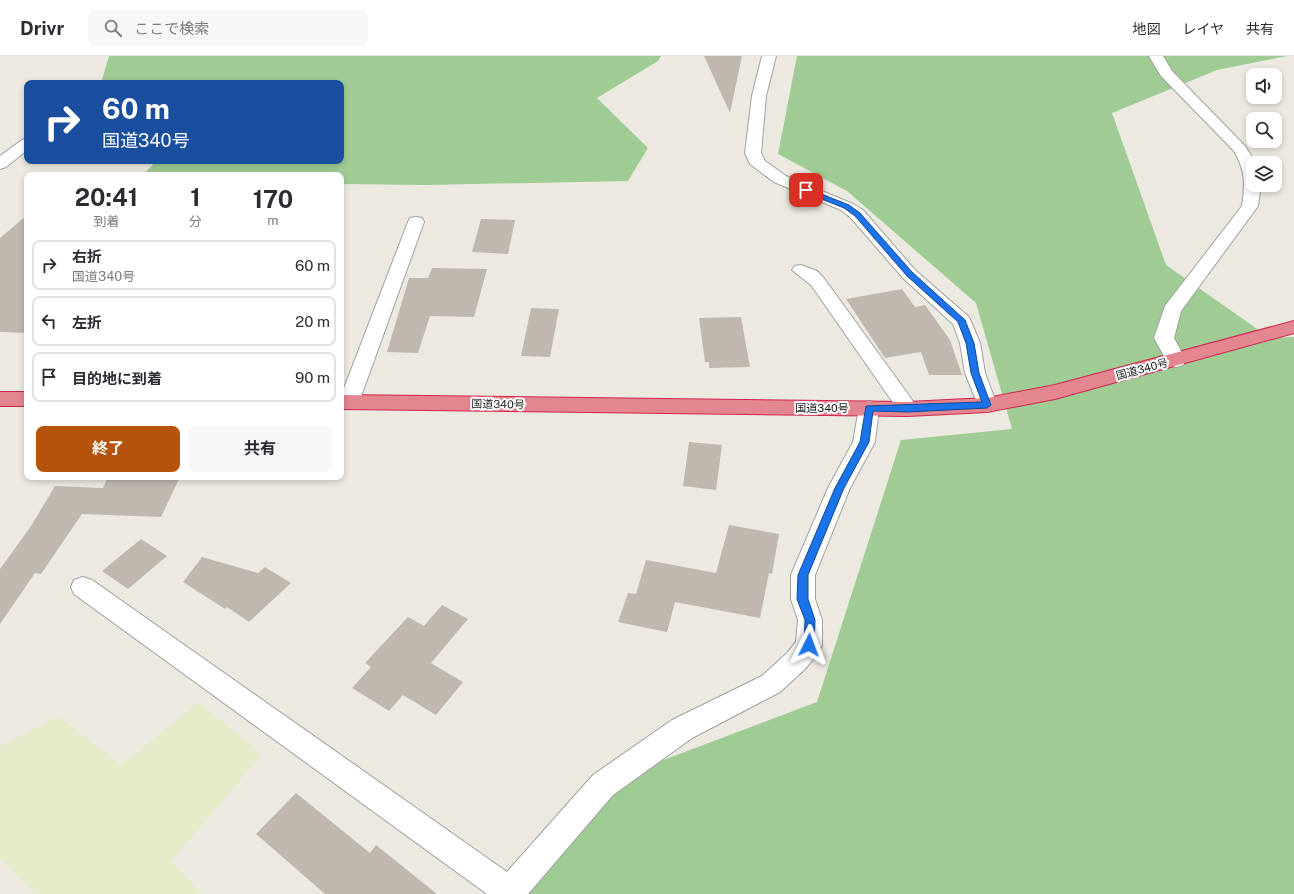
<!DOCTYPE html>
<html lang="ja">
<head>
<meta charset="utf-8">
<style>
  :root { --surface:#fff; --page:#f7f7f7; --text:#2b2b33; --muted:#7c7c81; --line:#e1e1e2; --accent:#b45309 }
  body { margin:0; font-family:"Public Sans","Noto Sans JP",sans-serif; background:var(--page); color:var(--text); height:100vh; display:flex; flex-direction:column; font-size:15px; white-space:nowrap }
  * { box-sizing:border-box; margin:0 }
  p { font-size:13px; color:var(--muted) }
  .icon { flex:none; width:22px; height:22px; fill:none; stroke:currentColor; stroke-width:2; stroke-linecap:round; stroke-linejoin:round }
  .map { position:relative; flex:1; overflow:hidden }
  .sheet { position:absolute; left:24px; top:116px; width:320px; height:308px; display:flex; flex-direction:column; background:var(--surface); border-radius:8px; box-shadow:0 2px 6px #0003 }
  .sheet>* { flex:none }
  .top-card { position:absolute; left:24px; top:24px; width:320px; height:84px; border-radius:8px; box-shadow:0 2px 6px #0003; background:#1a4fa0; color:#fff; overflow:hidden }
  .tools { position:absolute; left:1246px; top:12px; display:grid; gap:8px }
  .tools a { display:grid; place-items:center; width:36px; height:36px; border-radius:8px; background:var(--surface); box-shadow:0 2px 6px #0003; font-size:20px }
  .pin { position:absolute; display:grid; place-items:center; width:34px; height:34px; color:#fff; margin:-17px; border-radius:8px; box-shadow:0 2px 6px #0006 }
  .me { position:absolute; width:44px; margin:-22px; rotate:3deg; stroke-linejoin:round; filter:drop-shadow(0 0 3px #0008) }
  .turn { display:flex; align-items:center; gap:14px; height:84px; padding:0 12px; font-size:18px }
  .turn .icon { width:52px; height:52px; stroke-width:2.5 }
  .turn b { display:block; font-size:28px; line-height:34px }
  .eta { display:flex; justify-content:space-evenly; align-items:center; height:68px; text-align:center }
  .eta b { font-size:24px; font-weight:700; line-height:28px }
  .button { display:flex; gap:8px; margin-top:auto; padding:8px 12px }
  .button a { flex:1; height:46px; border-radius:8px; background:var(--accent); color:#fff; font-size:16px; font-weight:700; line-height:46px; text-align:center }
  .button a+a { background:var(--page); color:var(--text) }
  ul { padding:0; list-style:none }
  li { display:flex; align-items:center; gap:12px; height:50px; margin:0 8px 6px; padding:0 4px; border:2px solid var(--line); border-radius:8px }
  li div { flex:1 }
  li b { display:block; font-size:15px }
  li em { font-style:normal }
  header { display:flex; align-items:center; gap:24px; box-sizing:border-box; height:56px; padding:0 20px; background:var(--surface); border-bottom:1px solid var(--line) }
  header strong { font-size:19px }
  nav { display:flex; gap:22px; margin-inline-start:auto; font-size:14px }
  .search { width:280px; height:36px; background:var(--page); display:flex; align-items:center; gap:10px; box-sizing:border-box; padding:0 14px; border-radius:8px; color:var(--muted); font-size:15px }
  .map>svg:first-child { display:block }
  .farmland { fill:#e6ecca }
  .forest { fill:#9fcc94 }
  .building { fill:#c0b8af }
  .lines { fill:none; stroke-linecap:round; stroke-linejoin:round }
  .street-casing { stroke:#a1a1a1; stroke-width:2 }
  .highway-casing { stroke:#d2254f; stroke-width:2 }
  .street { fill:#fff; fill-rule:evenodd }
  .highway { fill:#e4868f; fill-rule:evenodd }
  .route { fill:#1a73e8; stroke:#114b97 }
  .labels { text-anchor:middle; stroke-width:4; stroke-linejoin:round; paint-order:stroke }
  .street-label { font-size:11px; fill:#1a1a1a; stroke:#fff }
</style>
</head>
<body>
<header>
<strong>Drivr</strong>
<div class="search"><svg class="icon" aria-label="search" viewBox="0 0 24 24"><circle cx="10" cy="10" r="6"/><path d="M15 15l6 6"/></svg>ここで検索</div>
<nav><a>地図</a><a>レイヤ</a><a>共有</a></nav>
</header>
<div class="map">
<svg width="1294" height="838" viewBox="0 0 1294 838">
  <rect width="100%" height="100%" fill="#ece9e0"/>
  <path class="farmland" d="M 198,646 L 262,698 L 171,806 L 202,838 L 36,838 L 0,802 L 0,690 L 59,661 L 122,709 Z"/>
  <path class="forest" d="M 109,0 L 661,0 L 658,5 L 597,42 L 648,92 L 628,125 L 427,129 L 341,128 L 341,119 L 143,119 L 156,105 L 341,105 L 341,27 L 101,27 Z
    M 797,0 L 1287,0 L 1217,14 L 1112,57 L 1166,209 L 1270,282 L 1294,281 L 1294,838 L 496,838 L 576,737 L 817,646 L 901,384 L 1012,373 L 976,247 L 847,135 L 778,98 Z"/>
  <path class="building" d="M 704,0 L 742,0 L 730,57 Z
    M 27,159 L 27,277 L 0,276 L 0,182 Z
    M 481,163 L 515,164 L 508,198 L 472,196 Z
    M 432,212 L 487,213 L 474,261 L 430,260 L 418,297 L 387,296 L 409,222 L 428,222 Z
    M 902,233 L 915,251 L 925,249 L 950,284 L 962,319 L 929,319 L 921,296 L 885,302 L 846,243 Z
    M 531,252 L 559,253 L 550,301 L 521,300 Z
    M 741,261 L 750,311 L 709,312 L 709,306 L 705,306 L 699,262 Z
    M 689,386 L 722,389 L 716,434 L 683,430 Z
    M 108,421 L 180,421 L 161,461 L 82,458 L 41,518 L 35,517 L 0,568 L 0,513 L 31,470 L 55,430 L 103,432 Z
    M 729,469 L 779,478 L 772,518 L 769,517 L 760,562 L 675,546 L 667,576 L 618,566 L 628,537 L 636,538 L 646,504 L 716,517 Z
    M 141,483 L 167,500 L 128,533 L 102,515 Z
    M 202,501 L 258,517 L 265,511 L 291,527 L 249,566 L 227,551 L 225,553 L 183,526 Z
    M 442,549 L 468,563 L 431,607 L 463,626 L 436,659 L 403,639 L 389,655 L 352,632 L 371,611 L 365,607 L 408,561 L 424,570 Z
    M 296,737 L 370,797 L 376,789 L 437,838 L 325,838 L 256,778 Z"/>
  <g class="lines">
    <g class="street-casing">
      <path id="street" d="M 762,0 L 776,0 L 766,40 L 761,97 L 765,105 L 786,120 L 853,148 L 863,154 L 915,214 L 969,261 L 980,287 L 985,317 L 997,349 L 994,354 L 987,356 L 980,354 L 965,317 L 960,287 L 953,268 L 903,222 L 851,162 L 841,154 L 774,126 L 750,108 L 745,97 L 752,40 Z
        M 1149,0 L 1163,0 L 1172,15 L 1245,90 L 1256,107 L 1253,107 L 1253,129 L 1261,129 L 1258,150 L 1181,255 L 1174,282 L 1186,304 L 1183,309 L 1176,311 L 1169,309 L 1154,282 L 1165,250 L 1242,150 C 1245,127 1246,116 1234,95 L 1161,20 Z
        M 27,82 L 27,94 L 6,111 L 0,113 L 0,100 L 22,84 Z
        M 416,161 L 422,162 L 424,166 L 359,346 L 356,351 L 349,353 L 342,351 L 341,340 L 408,166 L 410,162 Z
        M 801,209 L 817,215 L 823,221 L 915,348 L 918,353 L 915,358 L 908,360 L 901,358 L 811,229 L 792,214 L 795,210 Z
        M 869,345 L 876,347 L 879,352 L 875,386 L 850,432 L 815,519 L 815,543 L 822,564 L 822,589 L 818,597 L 805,613 L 780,636 L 692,682 L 613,739 L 528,838 L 487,838 L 74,538 L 71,531 L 74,524 L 83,521 L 92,524 L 507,816 L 593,719 L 672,664 L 762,620 L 787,597 L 796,586 L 798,564 L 791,543 L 791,519 L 828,432 L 853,386 L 859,352 L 862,347 Z"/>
    </g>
    <g class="highway-casing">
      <path id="highway" d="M 1294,265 L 1294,277 L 1055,343 L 987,356 L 908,360 L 341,353 L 341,339 L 908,346 L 987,342 L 1055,329 Z
        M 0,336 L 27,336 L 27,350 L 0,350 Z"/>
    </g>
    <use href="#street" class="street"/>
    <use href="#highway" class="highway"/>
  </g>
  <path class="route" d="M 804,133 L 809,133 L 849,149 L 860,157 L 912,216 L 965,264 L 974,287 L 979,317 L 991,349 L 987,352 L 908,356 L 873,355 L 869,386 L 844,432 L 808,519 L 808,543 L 815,564 L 814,589 L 813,593 L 805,593 L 804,589 L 805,564 L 797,543 L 798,519 L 835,432 L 860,386 L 866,350 L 982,346 L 971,317 L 966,287 L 958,266 L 907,220 L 855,160 L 844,152 L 804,136 Z"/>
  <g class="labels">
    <g class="street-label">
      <text transform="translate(1142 313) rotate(-15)" y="4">国道340号</text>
      <text transform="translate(498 348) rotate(1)" y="4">国道340号</text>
      <text x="822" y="356">国道340号</text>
    </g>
  </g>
</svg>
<div class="tools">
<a><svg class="icon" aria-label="sound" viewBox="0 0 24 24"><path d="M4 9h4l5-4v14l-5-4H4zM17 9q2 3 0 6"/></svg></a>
<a><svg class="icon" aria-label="search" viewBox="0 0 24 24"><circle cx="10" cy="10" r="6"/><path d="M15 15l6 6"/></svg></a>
<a><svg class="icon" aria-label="layers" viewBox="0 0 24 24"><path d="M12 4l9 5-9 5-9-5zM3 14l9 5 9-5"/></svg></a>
</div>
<div class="pin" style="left:806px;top:134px;background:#d93025"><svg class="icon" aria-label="arrive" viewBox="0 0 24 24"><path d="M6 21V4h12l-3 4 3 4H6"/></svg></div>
<svg class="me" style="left:809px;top:589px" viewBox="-20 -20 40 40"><path d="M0-17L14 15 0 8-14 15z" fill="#1a73e8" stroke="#fff" stroke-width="4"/></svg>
<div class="top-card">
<div class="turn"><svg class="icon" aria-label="right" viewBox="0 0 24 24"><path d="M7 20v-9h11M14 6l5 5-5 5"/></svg><div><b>60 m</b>国道340号</div></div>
</div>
<section class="sheet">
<div class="eta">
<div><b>20:41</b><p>到着</p></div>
<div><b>1</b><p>分</p></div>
<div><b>170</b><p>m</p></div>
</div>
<ul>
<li><svg class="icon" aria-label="right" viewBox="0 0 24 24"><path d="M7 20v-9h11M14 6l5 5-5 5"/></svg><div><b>右折</b><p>国道340号</p></div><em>60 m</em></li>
<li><svg class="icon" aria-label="left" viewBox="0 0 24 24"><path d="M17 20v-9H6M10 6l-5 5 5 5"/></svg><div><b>左折</b></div><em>20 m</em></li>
<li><svg class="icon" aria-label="arrive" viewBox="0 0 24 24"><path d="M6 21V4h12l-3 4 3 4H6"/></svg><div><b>目的地に到着</b></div><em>90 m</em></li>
</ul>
<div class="button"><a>終了</a><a>共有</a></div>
</section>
</div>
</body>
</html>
